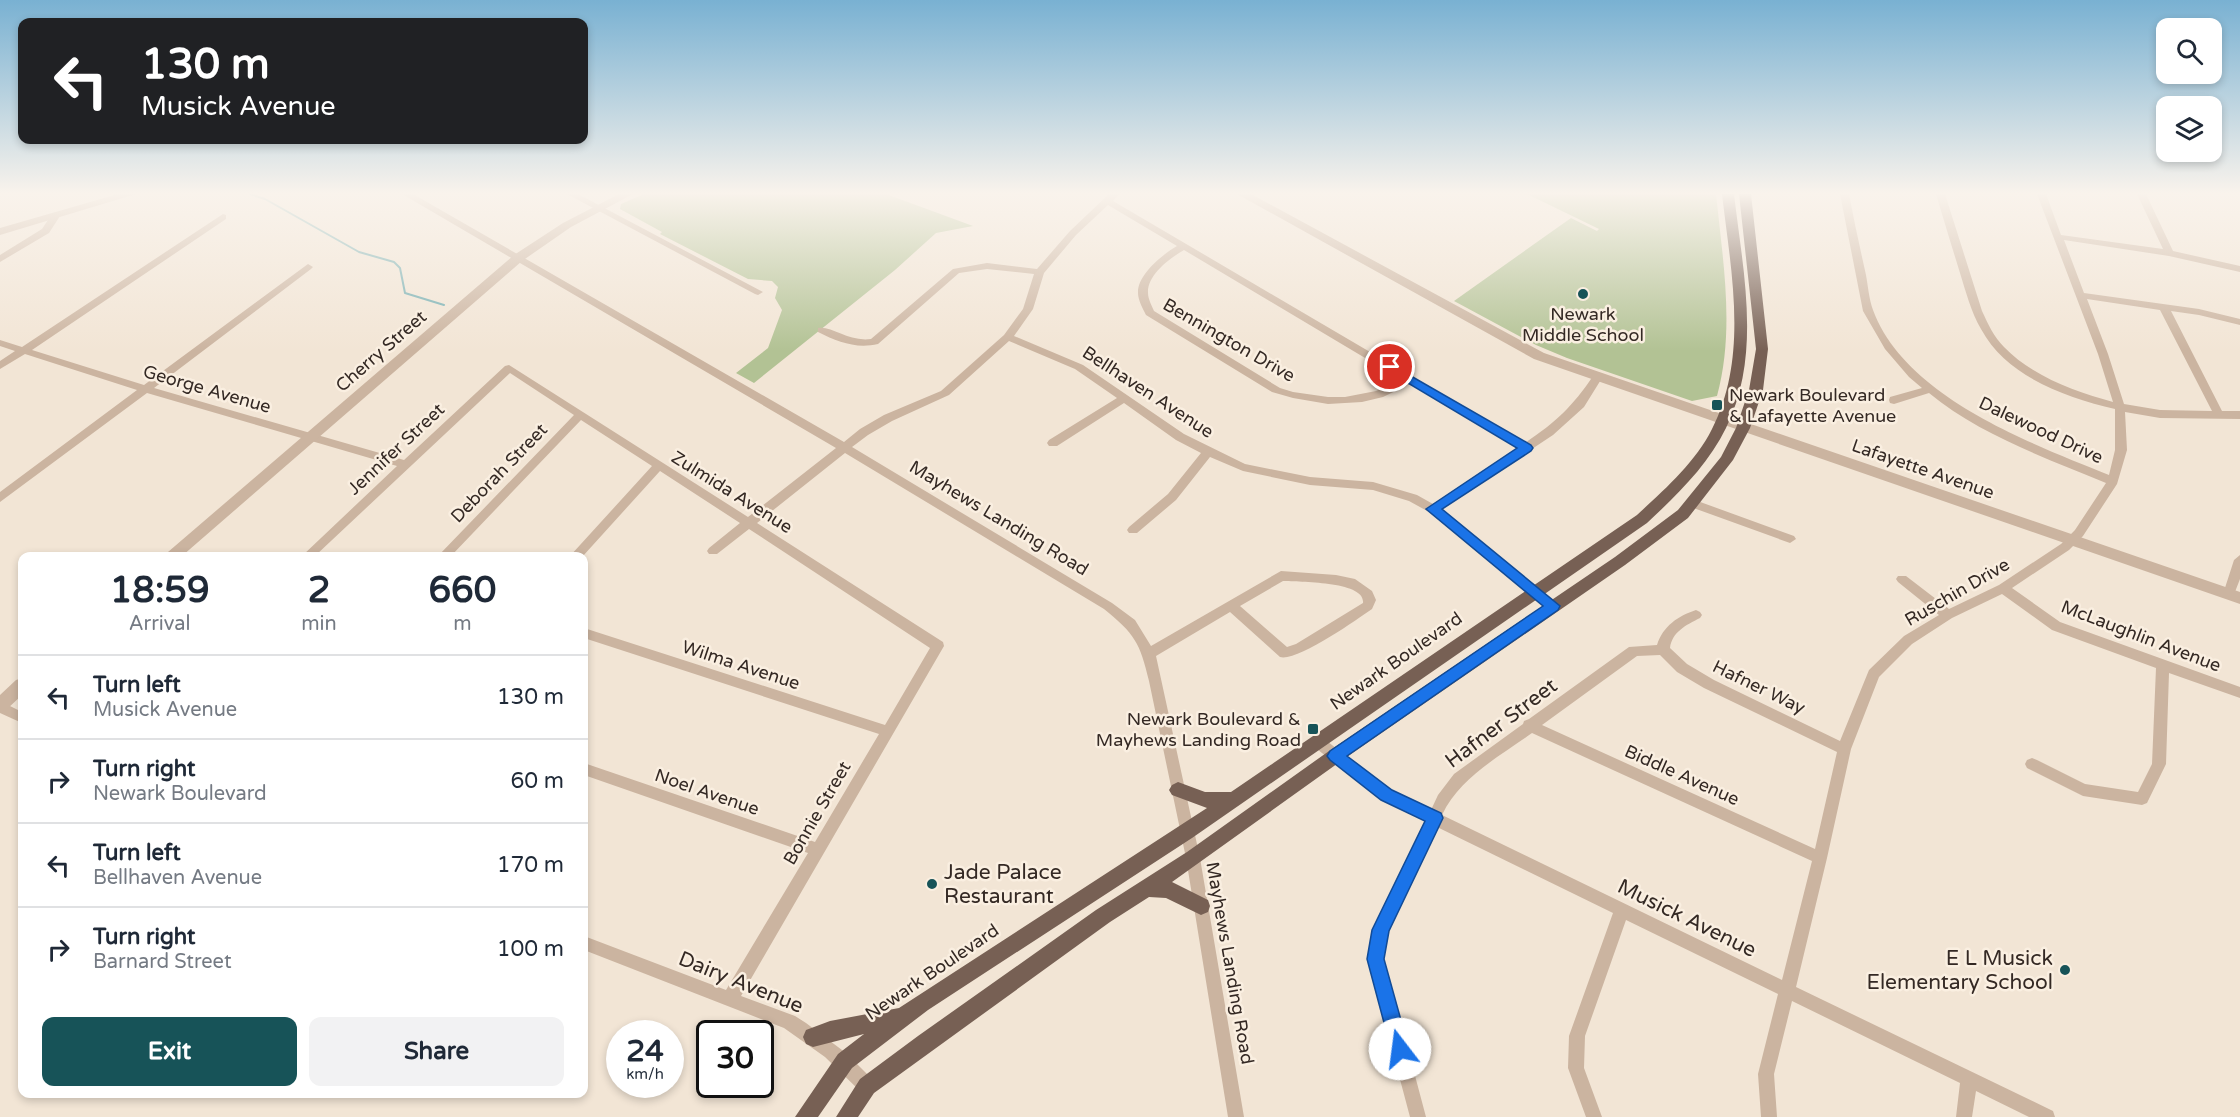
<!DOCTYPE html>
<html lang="en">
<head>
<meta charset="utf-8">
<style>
  :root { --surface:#fff; --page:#f2f2f3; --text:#1f2937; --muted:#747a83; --line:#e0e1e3; --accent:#175358 }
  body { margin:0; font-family:"Varela Round",sans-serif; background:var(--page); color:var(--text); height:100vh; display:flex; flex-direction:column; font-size:22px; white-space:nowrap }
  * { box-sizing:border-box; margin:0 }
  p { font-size:20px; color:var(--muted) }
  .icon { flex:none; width:33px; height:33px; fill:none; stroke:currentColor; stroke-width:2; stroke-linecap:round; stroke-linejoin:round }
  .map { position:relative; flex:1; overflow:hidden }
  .side { position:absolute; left:18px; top:552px; width:570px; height:546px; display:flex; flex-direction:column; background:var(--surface); border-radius:12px; box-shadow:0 3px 9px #0003 }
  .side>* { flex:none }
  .banner { position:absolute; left:18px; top:18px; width:570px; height:126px; border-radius:12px; box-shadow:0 3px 9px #0003; background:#202124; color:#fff; overflow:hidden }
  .tools { position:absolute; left:2156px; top:18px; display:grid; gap:12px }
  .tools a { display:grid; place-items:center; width:66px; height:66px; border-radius:12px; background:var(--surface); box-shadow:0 3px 9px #0003; font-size:30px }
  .speed { position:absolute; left:606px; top:1020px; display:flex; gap:12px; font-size:30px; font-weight:700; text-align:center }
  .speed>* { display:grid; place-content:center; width:78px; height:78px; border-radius:50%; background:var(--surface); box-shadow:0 3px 9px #0003; line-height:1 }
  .speed small { font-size:15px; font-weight:400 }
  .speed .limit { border:3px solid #111; border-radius:9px; background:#fff; color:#111 }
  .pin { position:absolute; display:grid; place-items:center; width:51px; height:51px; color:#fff; margin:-26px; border:3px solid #fff; border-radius:50%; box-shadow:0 2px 6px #0007 }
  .me { position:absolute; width:66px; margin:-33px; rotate:345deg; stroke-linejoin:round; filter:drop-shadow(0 0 4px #0008) }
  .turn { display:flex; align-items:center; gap:21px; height:126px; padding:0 24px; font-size:27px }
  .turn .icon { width:78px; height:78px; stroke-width:2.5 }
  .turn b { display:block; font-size:42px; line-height:51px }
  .eta { display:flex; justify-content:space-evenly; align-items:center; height:102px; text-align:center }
  .eta b { font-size:36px; font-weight:800; line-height:42px }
  .action { display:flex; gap:12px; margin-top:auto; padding:12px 24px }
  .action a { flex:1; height:69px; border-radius:12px; background:var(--accent); color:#fff; font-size:24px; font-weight:800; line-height:69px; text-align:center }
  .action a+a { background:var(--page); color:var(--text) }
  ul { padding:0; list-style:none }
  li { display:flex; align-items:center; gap:18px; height:84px; padding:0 24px; border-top:2px solid var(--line) }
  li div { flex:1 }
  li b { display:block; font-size:22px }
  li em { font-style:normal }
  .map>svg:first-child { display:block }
  .green { fill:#b2c294 }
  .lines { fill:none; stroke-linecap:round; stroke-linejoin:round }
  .stream { stroke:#72adb1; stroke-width:2 }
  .minor { fill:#cbb4a0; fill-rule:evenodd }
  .tertiary { fill:#cbb4a0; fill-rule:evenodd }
  .primary { fill:#776054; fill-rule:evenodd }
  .route { fill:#1a73e8; stroke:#114b97; stroke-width:1.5 }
  .poi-dot { fill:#175358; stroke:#faefe1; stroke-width:2 }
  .labels { text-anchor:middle; stroke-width:5; stroke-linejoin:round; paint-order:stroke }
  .poi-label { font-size:18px; fill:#342924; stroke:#faefe1 }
  .street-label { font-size:18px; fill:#342924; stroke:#faefe1 }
  .near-street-label { font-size:21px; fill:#342924; stroke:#faefe1 }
  .near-poi-label { font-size:21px; fill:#342924; stroke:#faefe1; text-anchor:start }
</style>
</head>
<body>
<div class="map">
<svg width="2240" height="1117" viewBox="0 0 2240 1117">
  <rect width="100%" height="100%" fill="#f2e5d5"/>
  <path class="green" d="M 644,194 L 886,194 L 973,226 L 936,233 L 895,270 L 754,383 L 736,373 L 768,348 L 782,310 L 775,298 L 778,287 L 772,281 L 748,279 L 660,234 L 662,232 L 620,209 L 621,204 Z
    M 1527,194 L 1716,194 C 1723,262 1735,330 1717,396 L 1692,401 L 1567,358 L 1536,345 L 1454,301 L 1571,218 L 1597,231 L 1599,229 Z"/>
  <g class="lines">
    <path class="stream" d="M 250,194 L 265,199 L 359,252 L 394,262 L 400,268 L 405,293 L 444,305"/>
    <path class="minor" d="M 402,194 L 413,194 L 844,442 L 860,429 L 884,415 L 941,391 L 1004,335 L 1023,309 L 1034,274 L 987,269 L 959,273 L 878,344 C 856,349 838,342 818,332 L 818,328 C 833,326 848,342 871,339 L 953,269 L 987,263 L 1037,269 L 1070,231 L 1109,194 L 1119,194 L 1113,201 L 1525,443 C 1556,422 1573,406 1593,376 L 1601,376 L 1602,378 L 1584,407 L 1553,435 L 1441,509 L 1557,603 L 1559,606 L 1557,609 L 1549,609 L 1429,512 L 1409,501 L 1373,490 L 1310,485 L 1243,471 L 1210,457 L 1176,500 L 1137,533 L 1129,533 L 1127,530 L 1129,527 L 1168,494 L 1201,453 L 1176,440 L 1124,403 L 1057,446 L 1049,446 L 1047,443 L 1049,440 L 1117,398 L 1075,369 L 1009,341 L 949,395 L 892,421 L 868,435 L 852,447 L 1112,603 L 1135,620 L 1151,646 L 1281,571 L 1336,575 L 1355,579 L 1372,591 L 1376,600 L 1372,609 C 1356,620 1297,662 1280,657 L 1230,612 L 1156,656 L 1200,858 L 1244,1117 L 1228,1117 L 1186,858 L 1149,681 C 1140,643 1135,634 1104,609 L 845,453 L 757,523 L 943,642 L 944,646 L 741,996 L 795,1016 L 806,1023 L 846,1053 L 873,1080 L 875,1086 L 873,1092 L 867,1094 L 861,1092 L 825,1057 L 784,1028 L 584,950 L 584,936 L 726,990 L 808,853 L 584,775 L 584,763 L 815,842 L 879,734 L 584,638 L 584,628 L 885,725 L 930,648 L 749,529 L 717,554 L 709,554 L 707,551 L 709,548 L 740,523 L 660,471 L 583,556 L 570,556 L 652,466 L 581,420 L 451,556 L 438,556 L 574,415 L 510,373 L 315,556 L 302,556 L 397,466 L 147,393 L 0,502 L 0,492 L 137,390 L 25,354 L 0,369 L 0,361 L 15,351 L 0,346 L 0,340 L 22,347 L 223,214 L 226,215 L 226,219 L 32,350 L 144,385 L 308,264 L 313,267 L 311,269 L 154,388 L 404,460 L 505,366 L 509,365 L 748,517 L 836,448 ZM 1108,205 L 1177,246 C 1163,254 1137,275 1138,293 C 1138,300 1143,309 1146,315 L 1272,392 L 1293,398 L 1328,404 L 1362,402 L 1383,397 L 1410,384 L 1517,448 L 1433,504 L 1417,495 L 1373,482 L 1310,477 L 1245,464 L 1184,434 L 1083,365 L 1014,336 L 1033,309 L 1044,273 L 1076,235 ZM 1184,250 L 1402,380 L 1376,391 L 1345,397 L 1328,397 L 1293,392 L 1280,388 L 1154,311 C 1152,306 1148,299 1148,293 C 1147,275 1170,258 1184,250 ZM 1283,581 C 1299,582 1366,581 1363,603 L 1296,644 L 1287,647 L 1240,606 Z
      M 567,194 L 578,194 L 763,292 L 758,295 L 755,294 Z
      M 1840,194 L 1849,194 C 1854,221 1860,248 1866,275 C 1868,286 1869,299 1873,310 C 1905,397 2030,443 2109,475 L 2115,450 L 2115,409 C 2065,397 2007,377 1981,329 C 1971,312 1966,292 1960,273 C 1952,247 1944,221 1936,194 L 1945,194 L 1982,311 C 1988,324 1994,337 2004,347 C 2032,376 2075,392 2113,402 L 2098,354 L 2037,194 L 2046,194 L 2061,235 L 2163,249 L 2137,194 L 2146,194 L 2173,251 L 2240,266 L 2240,272 L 2169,256 L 2064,240 L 2084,293 L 2199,309 L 2240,319 L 2240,325 L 2199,315 L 2171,311 L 2222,411 L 2240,411 L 2240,419 L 2160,418 L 2125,412 L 2127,450 L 2117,484 L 2083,536 L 2069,550 L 2012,588 L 2060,622 L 2240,687 L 2240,698 L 2169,673 L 2166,764 L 2147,803 L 2142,805 L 2083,796 L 2027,768 L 2025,764 L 2027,760 L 2032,758 L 2037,760 L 2085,784 L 2138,792 L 2152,764 L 2156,668 L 2052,630 L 2002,594 L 1952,618 L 1912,644 L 1879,677 L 1851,749 L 1827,858 L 1796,987 L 2053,1111 L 2055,1117 L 2029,1117 L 1976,1091 L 1972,1117 L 1956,1117 L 1960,1083 L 1792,1001 L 1774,1074 L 1777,1117 L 1761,1117 L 1758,1074 L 1778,994 L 1626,920 L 1585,1036 L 1584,1068 L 1602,1117 L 1586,1117 L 1568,1068 L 1569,1036 L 1613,913 L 1437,827 L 1388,931 L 1384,959 L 1426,1117 L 1410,1117 L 1368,959 L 1372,930 L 1425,821 L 1381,799 L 1313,746 L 1311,742 L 1313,738 L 1318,736 L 1323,738 L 1391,791 L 1431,810 L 1438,795 L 1454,774 L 1523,724 L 1524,721 L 1529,719 L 1629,647 L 1657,645 C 1663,626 1678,616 1696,610 L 1700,612 L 1702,615 L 1700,618 C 1686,625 1672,632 1670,648 L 1687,664 L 1714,680 L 1840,741 L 1869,670 L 1904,636 L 1939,615 L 1898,582 L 1896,579 L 1898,576 L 1906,576 L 1949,609 L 1999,585 L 2061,544 L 2075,530 L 2106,483 C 2046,458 1980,435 1929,393 L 1894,404 L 1890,403 L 1889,400 L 1890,397 L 1922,388 L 1909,377 L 1885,349 L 1863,311 ZM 2087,299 L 2160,310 L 2212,411 L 2160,410 L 2124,404 L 2108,354 ZM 1660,655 L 1677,672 L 1704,688 L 1837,752 L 1815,849 L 1542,725 L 1637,656 ZM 1532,733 L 1812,861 L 1782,980 L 1442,815 C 1460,777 1499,757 1532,733 Z
      M 55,213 L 60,216 L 49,233 L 0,262 L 0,255 L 42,229 L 52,214 Z
      M 1692,499 L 1794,536 L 1796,539 L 1790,543 L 1688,506 L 1686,503 L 1688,500 Z
      M 2240,555 L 2240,579 L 2233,597 L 2225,597 L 2223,594 L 2234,560 Z
      M 0,701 L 22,712 L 22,723 L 0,713 Z"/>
    <path class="tertiary" d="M 118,194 L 136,194 L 0,235 L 0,228 Z
      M 619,194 L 633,194 L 571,227 L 522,261 L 182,556 L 166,556 L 168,552 L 514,255 L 563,223 Z
      M 1237,194 L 1251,194 L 1544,353 L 2240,592 L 2240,604 L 1534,359 Z
      M 22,678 L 22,695 L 6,710 L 0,712 L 0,695 L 16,680 Z"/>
    <path class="primary" d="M 1722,194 L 1734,194 C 1743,272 1762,355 1726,428 C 1708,465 1677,495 1647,523 L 1192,838 L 928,1010 L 852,1068 L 818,1117 L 795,1117 L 838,1054 L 864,1034 L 813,1047 L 806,1044 L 803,1037 L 806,1030 L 830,1021 L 899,1008 L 1207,808 L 1172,795 L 1169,790 L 1172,785 L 1178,782 L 1205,792 L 1231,792 L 1637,515 C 1664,490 1695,463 1712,429 C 1749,356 1731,272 1722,194 Z
      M 1739,194 L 1751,194 L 1768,349 L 1763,390 L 1750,428 L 1733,460 L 1688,518 L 1625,565 L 1341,761 L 1172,882 L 1208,900 L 1210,906 L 1208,912 L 1201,915 L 1166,898 L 1149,897 L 1110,922 L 874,1093 L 858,1117 L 836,1117 L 860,1079 L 918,1036 L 1096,910 L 1187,852 L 1329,751 L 1615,557 L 1678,510 L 1721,457 L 1736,428 L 1749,390 L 1756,349 Z"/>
  </g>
  <linearGradient id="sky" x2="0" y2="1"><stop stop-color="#79b1d2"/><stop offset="0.55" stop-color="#f9f3ec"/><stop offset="1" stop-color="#f9f3ec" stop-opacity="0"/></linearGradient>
  <rect width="2240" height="351" fill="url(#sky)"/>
  <path class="route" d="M 1390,364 L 1531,445 L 1533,448 L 1531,451 L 1442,509 L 1560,606 L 1558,610 L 1347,756 L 1392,790 L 1441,813 L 1443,818 L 1389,931 L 1384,959 L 1409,1049 L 1407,1056 L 1400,1058 L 1394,1056 L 1391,1049 L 1367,959 L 1372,930 L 1425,821 L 1381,800 L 1330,760 L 1327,756 L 1330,751 L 1543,606 L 1426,509 L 1517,448 L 1386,370 L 1384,367 Z"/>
  <g class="poi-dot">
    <circle cx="1583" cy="294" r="6"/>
    <rect x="1711" y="399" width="12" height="12" rx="3"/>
    <rect x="1307" y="723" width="12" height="12" rx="3"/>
    <circle cx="932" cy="884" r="6"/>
    <circle cx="2065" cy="970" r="6"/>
  </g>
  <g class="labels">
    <g class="poi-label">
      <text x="1583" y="320">Newark<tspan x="1583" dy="21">Middle School</tspan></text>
      <text x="1729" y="401" text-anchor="start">Newark Boulevard<tspan x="1729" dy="21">&amp; Lafayette Avenue</tspan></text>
      <text x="1301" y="725" text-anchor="end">Newark Boulevard &amp;<tspan x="1301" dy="21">Mayhews Landing Road</tspan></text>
    </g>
    <g class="street-label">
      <text transform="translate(1229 340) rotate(30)" y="6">Bennington Drive</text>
      <text transform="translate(381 351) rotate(-41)" y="6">Cherry Street</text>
      <text transform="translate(207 389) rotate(16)" y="6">George Avenue</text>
      <text transform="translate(1148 392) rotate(33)" y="6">Bellhaven Avenue</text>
      <text transform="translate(2041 430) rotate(25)" y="6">Dalewood Drive</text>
      <text transform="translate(396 449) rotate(-43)" y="6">Jennifer Street</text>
      <text transform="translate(1923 469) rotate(19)" y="6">Lafayette Avenue</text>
      <text transform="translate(499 473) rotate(-46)" y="6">Deborah Street</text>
      <text transform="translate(732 492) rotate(32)" y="6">Zulmida Avenue</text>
      <text transform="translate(999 518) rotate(31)" y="6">Mayhews Landing Road</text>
      <text transform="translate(1957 592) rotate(-30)" y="6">Ruschin Drive</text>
      <text transform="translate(2141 636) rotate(21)" y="6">McLaughlin Avenue</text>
      <text transform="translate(1396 661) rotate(-35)" y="6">Newark Boulevard</text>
      <text transform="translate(741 665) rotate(18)" y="6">Wilma Avenue</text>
      <text transform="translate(1759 687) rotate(26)" y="6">Hafner Way</text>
      <text transform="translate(1682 775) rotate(24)" y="6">Biddle Avenue</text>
      <text transform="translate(707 792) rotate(19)" y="6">Noel Avenue</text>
      <text transform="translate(817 813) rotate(-60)" y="6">Bonnie Street</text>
      <text transform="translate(1230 963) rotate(80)" y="6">Mayhews Landing Road</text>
      <text transform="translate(932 972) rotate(-34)" y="6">Newark Boulevard</text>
    </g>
    <g class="near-street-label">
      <text transform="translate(1501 723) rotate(-37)" y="7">Hafner Street</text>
      <text transform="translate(1687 918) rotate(26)" y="7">Musick Avenue</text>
      <text transform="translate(741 982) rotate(22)" y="7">Dairy Avenue</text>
    </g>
    <g class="near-poi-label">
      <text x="944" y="879">Jade Palace<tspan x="944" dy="24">Restaurant</tspan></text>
      <text x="2053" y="965" text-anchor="end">E L Musick<tspan x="2053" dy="24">Elementary School</tspan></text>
    </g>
  </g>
</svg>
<div class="tools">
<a><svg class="icon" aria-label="search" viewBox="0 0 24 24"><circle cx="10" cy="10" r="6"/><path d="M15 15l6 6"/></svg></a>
<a><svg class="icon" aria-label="layers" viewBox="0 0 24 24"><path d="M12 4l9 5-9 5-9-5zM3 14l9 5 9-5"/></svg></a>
</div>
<div class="speed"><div>24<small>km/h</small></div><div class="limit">30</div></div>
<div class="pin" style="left:1390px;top:367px;background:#d93025"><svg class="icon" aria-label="arrive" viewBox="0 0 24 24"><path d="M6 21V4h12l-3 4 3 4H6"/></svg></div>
<svg class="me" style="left:1400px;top:1049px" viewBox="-20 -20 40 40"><circle r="19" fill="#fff"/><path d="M0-13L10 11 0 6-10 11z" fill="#1a73e8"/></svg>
<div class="banner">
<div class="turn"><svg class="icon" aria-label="left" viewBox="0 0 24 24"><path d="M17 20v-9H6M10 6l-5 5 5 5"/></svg><div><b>130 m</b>Musick Avenue</div></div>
</div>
<section class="side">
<div class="eta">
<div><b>18:59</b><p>Arrival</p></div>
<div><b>2</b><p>min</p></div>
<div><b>660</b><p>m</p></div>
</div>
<ul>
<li><svg class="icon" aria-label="left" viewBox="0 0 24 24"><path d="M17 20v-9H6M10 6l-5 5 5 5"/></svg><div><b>Turn left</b><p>Musick Avenue</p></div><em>130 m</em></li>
<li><svg class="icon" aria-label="right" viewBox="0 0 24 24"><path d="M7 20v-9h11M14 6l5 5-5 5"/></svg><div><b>Turn right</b><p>Newark Boulevard</p></div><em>60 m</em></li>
<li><svg class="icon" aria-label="left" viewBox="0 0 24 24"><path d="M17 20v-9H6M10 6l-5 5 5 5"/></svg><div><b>Turn left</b><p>Bellhaven Avenue</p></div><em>170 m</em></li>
<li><svg class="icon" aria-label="right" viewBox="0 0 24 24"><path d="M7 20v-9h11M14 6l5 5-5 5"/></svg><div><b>Turn right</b><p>Barnard Street</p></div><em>100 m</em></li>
</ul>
<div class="action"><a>Exit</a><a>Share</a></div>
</section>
</div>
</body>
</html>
